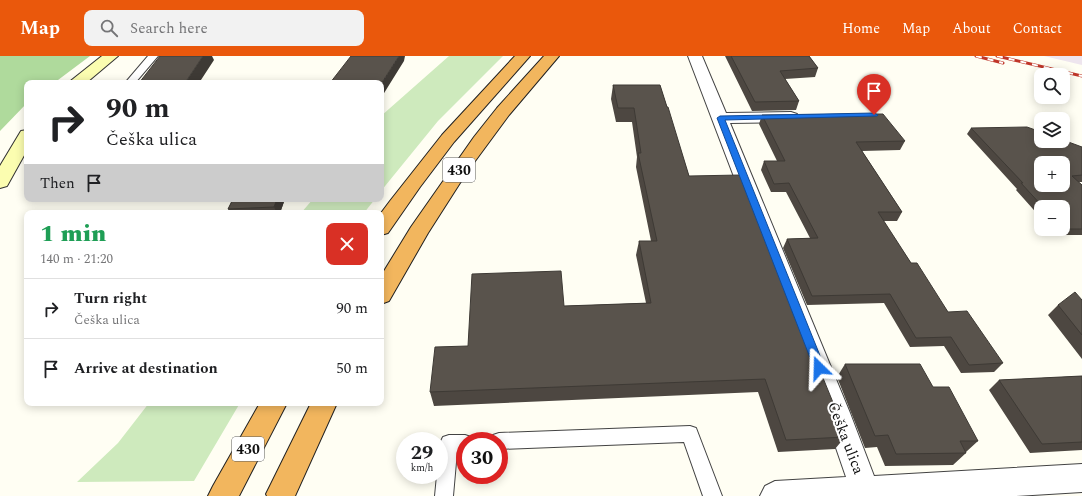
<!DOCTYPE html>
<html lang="en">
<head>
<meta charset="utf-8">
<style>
  :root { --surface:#fff; --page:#f2f2f2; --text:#202124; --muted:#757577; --line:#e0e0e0; --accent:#ea580c }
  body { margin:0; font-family:Spectral,serif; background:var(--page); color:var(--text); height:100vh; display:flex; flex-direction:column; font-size:15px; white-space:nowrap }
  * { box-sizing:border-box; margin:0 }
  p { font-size:13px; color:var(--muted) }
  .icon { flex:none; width:22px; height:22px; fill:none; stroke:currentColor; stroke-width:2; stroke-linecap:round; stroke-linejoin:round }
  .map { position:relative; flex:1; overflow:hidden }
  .side { position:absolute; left:24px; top:154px; width:360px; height:196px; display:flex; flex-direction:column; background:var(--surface); border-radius:8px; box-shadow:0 2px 10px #0003 }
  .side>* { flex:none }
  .banner { position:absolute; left:24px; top:24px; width:360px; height:122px; border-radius:8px; box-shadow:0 2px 10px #0003; background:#fff; color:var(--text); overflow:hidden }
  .tools { position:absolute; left:1034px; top:12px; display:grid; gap:8px }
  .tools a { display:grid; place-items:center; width:36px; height:36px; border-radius:8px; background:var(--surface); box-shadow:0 2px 10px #0003; font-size:20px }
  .speed { position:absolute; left:396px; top:376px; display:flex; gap:8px; font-size:20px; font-weight:700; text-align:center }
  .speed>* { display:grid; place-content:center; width:52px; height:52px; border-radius:50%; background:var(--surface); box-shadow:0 2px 10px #0003; line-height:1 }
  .speed small { font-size:10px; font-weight:400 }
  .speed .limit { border:6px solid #d22; background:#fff; color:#111 }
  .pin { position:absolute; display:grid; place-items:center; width:34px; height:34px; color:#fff; margin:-41px -17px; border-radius:50% 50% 50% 0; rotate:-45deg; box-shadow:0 0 4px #0007 }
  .pin .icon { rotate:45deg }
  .me { position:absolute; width:44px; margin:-22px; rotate:338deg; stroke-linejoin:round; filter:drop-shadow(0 0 3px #0008) }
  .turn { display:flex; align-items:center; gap:14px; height:84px; padding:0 16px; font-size:18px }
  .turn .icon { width:52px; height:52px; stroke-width:2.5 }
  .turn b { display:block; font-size:28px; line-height:34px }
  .then { display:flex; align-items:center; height:38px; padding:0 16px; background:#0003; gap:8px; font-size:15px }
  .round { display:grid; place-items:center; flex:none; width:42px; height:42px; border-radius:8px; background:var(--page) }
  .summary { display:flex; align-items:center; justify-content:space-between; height:68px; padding:0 16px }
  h1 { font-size:24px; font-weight:800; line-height:30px; color:#1e9e55 }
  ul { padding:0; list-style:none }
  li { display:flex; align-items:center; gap:12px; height:60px; padding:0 16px; border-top:1px solid var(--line) }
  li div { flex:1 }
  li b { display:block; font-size:15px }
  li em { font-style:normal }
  header { display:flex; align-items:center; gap:24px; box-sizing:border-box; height:56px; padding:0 20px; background:var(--accent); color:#fff }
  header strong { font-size:19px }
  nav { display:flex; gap:22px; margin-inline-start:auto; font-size:14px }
  .search { width:280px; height:36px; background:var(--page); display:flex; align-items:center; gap:10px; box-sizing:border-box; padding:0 14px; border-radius:8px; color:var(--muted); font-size:15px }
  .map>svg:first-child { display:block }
  .industrial { fill:#eee5ee }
  .green { fill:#ceeabd }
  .forest { fill:#afda9c }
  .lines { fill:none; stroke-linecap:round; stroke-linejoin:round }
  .lane-casing { stroke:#434343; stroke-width:2 }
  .street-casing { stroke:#434343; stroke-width:2 }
  .secondary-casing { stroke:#323232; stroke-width:2 }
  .highway-casing { stroke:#212121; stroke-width:2 }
  .lane { fill:#fff; fill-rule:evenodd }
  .street { fill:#fff; fill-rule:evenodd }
  .secondary { fill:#fbfdb0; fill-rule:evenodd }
  .highway { fill:#f2b65e; fill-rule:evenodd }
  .rail-casing { stroke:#c03629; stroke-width:3 }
  .rail { stroke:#fff; stroke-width:2; stroke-dasharray:6; stroke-linecap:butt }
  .wall { fill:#4d4741 }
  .shaded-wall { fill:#3e3a35 }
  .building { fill:#59534c; stroke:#3e3a35; fill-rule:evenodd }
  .route { fill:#1a73e8; stroke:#114b97 }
  .labels { text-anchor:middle; stroke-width:4; stroke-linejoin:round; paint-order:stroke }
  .shield { fill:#fff; stroke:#585858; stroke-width:1 }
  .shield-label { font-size:14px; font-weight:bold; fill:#101010 }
  .street-label { font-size:15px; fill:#101010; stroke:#fff }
</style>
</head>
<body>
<header>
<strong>Map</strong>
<div class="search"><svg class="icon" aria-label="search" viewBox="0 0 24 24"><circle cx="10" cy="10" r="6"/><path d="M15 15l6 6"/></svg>Search here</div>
<nav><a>Home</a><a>Map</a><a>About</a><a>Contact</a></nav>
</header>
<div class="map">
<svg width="1082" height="440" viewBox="0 0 1082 440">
  <rect width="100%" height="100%" fill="#fffef3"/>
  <path class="industrial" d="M 1044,0 L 1082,0 L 1082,9 Z"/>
  <path class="green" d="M 449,0 L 503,0 L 438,65 L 381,135 L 381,60 Z
    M 313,143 L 375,143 L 364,157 L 301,157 Z
    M 149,347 L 240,347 L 194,425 L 77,426 L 118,387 Z"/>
  <path class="forest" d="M 0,0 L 90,0 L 54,27 L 27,27 L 27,47 L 0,75 Z"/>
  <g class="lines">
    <g class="lane-casing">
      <path id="lane" d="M 148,0 L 158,0 L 135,27 L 125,27 Z
        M 690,370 L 696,372 L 722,440 L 703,440 L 684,386 L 499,393 L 499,385 L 490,385 L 493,379 L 499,377 Z
        M 449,379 L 465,379 L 471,381 L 473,385 L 465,385 L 465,395 L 457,395 L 453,440 L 435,440 L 437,419 L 439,419 L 439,398 L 440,387 L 443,381 Z"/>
    </g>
    <g class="street-casing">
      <path id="street" d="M 688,0 L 702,0 L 726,57 L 791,56 L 797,58 L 799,61 L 797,64 L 791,66 L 730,67 L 850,357 L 874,420 L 1082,408 L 1082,436 L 1016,440 L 760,440 L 765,430 L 775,425 L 846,421 L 824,357 Z"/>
    </g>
    <g class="secondary-casing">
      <path id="secondary" d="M 102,0 L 118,0 L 86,27 L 68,27 Z
        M 27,74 L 27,94 L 7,130 L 0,132 L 0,110 L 21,75 Z"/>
    </g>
    <g class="highway-casing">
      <path id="highway" d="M 515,0 L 530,0 L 454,86 L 420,131 L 388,177 L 381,179 L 381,157 L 390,145 L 442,79 Z
        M 544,0 L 559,0 L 509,59 L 467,116 L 428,177 L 389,245 L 381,248 L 381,220 L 411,171 L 474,81 L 497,52 Z
        M 260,347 L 287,347 L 239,440 L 208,440 L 213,430 Z
        M 311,347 L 337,347 L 295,440 L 267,440 L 266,438 L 271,428 Z"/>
    </g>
    <use href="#lane" class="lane"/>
    <use href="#street" class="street"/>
    <use href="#secondary" class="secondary"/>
    <use href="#highway" class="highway"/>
    <g class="rail-casing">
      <path id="rail" d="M 976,0 L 1003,7
        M 997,0 L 1082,20"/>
    </g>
    <use href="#rail" class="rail"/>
  </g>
  <path class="wall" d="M 725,0 L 809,0 L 818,12 L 815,21 L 785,23 L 799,45 L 796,54 L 752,55 Z
    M 613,29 L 660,29 L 689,120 L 845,381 L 835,393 L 778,396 L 758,336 L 434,350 L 430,336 L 468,290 L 564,250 L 646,247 L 636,199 L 639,185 L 651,185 L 636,111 L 637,101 L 632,66 L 616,66 L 611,43 Z
    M 762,59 L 905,85 L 900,94 L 862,95 L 902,156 L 897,165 L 883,165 L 911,207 L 948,256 L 1003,307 L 994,316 L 961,317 L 944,290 L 910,291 L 884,247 L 807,249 L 783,192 L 787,183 L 810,182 L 786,136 L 771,136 L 761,114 L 764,105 L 777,105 L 759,68 Z
    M 971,72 L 1082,91 L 1082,126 L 1078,126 L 1082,129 L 1082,179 L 1056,179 L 1051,173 L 1063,173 L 1063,151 L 1041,151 L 1041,162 L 1016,134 L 1017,133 L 967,78 Z
    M 233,143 L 285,143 L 280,157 L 230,157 L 228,153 Z
    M 1082,244 L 1082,303 L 1048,259 L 1058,249 Z
    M 845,308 L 933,331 L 978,385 L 966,396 L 966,397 L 953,409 L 885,410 L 877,391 L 865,392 L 837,321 Z
    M 1082,320 L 1082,394 L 1030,397 L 989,334 L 999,324 Z"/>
  <path class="shaded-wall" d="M 203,0 L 212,0 L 214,4 L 199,27 L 185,27 Z
    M 399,0 L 405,0 L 404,5 L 381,42 L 381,28 Z
    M 277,143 L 285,143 L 280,157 L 277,157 L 274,151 Z"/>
  <path class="building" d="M 160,0 L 203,0 L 185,27 L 139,27 Z
    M 351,0 L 399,0 L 381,28 L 381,27 L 330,27 Z
    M 731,0 L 809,0 L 818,12 L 780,15 L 799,45 L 755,46 Z
    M 613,29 L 660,29 L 667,51 L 668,51 L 689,120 L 740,119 L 832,344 L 845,381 L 786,384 L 765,323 L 430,336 L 435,291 L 468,290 L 472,218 L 561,215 L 564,250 L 651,247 L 639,185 L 657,185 L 638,97 L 641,97 L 634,52 L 618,52 Z
    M 883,58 L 905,85 L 856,86 L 902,156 L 878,156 L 911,207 L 917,207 L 948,256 L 967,255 L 1003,307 L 969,309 L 951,281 L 916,282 L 890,238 L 812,240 L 787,183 L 818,182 L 789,127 L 774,128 L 764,105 L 785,105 L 762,59 Z
    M 1027,71 L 1041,76 L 1041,85 L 1063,85 L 1063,84 L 1082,91 L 1082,119 L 1072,120 L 1082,129 L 1082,173 L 1063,173 L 1063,151 L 1043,151 L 1021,127 L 1023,127 L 971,72 ZM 1041,107 L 1063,107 L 1063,129 L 1041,129 Z
    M 233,143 L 277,143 L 274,151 L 228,153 Z
    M 1075,236 L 1082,244 L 1082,279 L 1058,249 Z
    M 845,308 L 920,308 L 933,331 L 949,331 L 978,385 L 960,385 L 966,397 L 896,398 L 888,379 L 875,380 Z
    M 1082,320 L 1082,386 L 1042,388 L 999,324 Z"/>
  <path class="route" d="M 874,57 L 878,59 L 877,60 L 725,64 L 825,312 L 823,316 L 819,317 L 816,316 L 814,312 L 717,62 L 720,60 Z"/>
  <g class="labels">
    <g class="shield">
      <rect x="443" y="102" width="32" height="24" rx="3"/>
      <rect x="232" y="381" width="32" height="24" rx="3"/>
    </g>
    <g class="shield-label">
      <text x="459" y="119">430</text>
      <text x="248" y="398">430</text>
    </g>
    <g class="street-label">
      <text transform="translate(846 382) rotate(69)" y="5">Češka ulica</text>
    </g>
  </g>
</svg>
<div class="tools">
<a><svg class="icon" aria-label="search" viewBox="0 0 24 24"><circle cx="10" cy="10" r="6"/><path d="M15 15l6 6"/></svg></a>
<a><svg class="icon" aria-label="layers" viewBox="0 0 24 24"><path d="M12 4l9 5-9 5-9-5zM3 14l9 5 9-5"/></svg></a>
<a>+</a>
<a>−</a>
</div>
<div class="speed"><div>29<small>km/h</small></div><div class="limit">30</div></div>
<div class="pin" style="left:874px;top:59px;background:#d93025"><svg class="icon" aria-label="arrive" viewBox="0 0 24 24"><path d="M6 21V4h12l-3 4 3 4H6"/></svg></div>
<svg class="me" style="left:819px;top:312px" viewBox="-20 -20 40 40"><path d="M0-17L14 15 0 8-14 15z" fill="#1a73e8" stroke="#fff" stroke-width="4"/></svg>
<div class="banner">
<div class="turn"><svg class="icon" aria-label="right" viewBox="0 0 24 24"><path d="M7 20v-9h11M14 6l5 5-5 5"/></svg><div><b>90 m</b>Češka ulica</div></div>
<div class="then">Then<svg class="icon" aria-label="arrive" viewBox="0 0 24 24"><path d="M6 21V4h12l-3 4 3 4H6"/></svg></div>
</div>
<section class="side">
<div class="summary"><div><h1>1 min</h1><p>140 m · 21:20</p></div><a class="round" style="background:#d93025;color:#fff"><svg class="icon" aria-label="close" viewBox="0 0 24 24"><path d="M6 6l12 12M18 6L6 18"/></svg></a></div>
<ul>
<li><svg class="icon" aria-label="right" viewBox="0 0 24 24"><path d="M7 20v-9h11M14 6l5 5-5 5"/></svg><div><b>Turn right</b><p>Češka ulica</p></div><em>90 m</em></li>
<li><svg class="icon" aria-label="arrive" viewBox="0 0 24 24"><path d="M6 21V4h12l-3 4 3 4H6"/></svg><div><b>Arrive at destination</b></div><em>50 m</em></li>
</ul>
</section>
</div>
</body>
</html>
